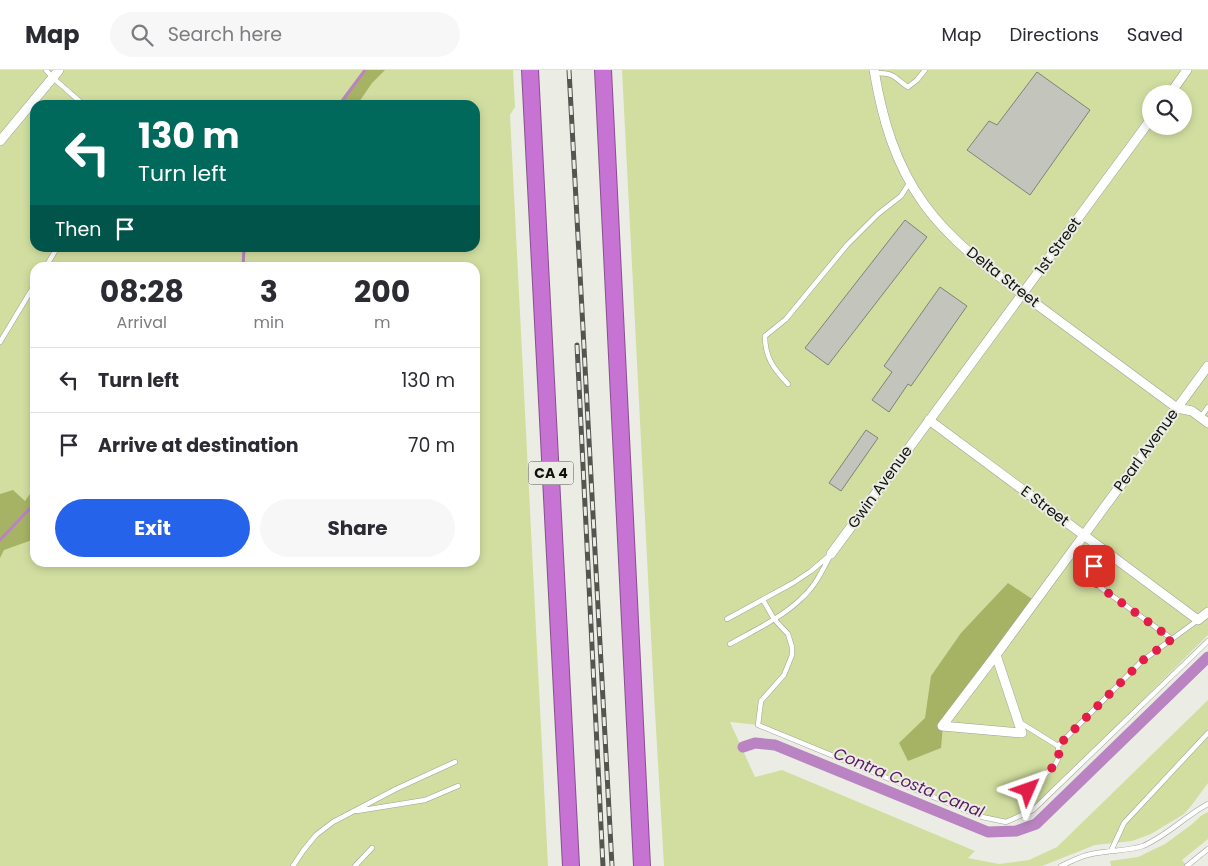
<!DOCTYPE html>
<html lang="en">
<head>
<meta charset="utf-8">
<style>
  :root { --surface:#fff; --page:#f7f7f7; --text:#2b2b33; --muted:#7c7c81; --line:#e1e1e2; --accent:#2563eb }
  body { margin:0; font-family:Poppins,sans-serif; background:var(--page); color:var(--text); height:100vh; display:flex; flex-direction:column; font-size:19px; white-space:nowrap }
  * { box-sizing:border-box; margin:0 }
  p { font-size:16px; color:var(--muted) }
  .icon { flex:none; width:28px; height:28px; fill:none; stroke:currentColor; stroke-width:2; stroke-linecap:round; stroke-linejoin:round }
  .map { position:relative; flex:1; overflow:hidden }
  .sheet { position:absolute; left:30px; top:192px; width:450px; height:305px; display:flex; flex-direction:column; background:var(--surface); border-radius:15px; box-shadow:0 2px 8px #0003 }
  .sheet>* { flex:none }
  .hud { position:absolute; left:30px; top:30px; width:450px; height:152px; border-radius:15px; box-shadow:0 2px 8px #0003; background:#00695c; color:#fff; overflow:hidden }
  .controls { position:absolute; left:1142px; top:15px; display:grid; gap:10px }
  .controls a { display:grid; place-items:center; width:50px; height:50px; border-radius:50%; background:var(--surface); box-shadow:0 2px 8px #0003; font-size:25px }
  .pin { position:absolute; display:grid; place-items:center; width:42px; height:42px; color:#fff; margin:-21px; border-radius:10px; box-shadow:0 2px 8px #0006 }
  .me { position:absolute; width:55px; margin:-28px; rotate:47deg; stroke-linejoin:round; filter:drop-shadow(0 0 4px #0008) }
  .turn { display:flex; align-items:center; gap:18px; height:105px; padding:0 25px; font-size:22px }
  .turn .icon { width:65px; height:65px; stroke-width:2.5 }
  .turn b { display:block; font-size:35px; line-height:42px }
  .then { display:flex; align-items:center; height:48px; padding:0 25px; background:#0003; gap:10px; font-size:19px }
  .eta { display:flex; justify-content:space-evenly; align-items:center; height:85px; text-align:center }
  .eta b { font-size:30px; font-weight:700; line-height:35px }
  .button { display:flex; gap:10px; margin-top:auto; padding:10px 25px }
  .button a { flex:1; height:58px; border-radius:30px; background:var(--accent); color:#fff; font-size:20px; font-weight:700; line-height:58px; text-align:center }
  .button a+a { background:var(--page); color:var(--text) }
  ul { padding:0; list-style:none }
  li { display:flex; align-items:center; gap:15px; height:65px; padding:0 25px; border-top:1px solid var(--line) }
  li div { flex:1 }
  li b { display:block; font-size:19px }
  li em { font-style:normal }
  header { display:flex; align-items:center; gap:30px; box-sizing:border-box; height:70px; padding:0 25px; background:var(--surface); border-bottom:1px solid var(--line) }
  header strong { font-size:24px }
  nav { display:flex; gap:28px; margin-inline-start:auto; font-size:18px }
  .search { width:350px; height:45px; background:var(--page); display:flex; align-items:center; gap:12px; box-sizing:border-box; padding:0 18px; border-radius:28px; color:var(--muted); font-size:19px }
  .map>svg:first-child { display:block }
  .green { fill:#d2dea0; fill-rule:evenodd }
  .forest { fill:#a6b364 }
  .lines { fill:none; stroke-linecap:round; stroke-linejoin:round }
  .stream { stroke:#b984c1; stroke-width:3 }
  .canal { stroke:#b984c1; stroke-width:11 }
  .building { fill:#c3c5bc; stroke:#7f8178 }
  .lane-casing { stroke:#9ea097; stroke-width:5.5 }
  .street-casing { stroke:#9ea097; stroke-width:10 }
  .highway-casing { stroke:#87508e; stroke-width:18 }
  .lane { stroke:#fff; stroke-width:4.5 }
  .street { stroke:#fff; stroke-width:9 }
  .highway { stroke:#c773d4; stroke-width:16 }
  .rail-casing { stroke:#545550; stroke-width:5 }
  .rail { stroke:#ebede4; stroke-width:3; stroke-dasharray:9; stroke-linecap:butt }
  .route { stroke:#e11d48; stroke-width:9; stroke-dasharray:0 16.2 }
  .labels { text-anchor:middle; stroke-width:4; stroke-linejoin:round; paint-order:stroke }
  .shield { fill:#ebede4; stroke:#52524e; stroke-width:1 }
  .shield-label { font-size:14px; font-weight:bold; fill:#10100d }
  .street-label { font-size:15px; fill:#10100d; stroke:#ebede4 }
  .water-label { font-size:16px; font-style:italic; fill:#5a1964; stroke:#ebede4 }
</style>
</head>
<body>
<header>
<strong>Map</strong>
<div class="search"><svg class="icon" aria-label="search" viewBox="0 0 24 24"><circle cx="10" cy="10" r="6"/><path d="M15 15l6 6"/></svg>Search here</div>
<nav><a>Map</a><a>Directions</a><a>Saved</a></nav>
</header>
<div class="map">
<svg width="1208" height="796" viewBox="0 0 1208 796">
  <rect width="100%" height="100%" fill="#ebede4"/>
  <path class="green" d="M 0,0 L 513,0 L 515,37 L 510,45 L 548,796 L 0,796 ZM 35,35 L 475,35 L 475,178 L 35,178 ZM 35,198 L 475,198 L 475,492 L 35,492 Z
    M 622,0 L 1208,0 L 1208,565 L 1033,740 L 1006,752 L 982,747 L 758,655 L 730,652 L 755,707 L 782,700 L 975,781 L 968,788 L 999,794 L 1029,790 L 1057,777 L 1208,630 L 1208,713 L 1191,736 L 1184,744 L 1151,764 L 1132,771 L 1095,775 L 1042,796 L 664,796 L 654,625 ZM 1151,24 L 1184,24 L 1184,56 L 1151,56 Z
    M 1208,742 L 1208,769 L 1182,790 L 1187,796 L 1111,796 L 1110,791 L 1138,787 L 1165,774 L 1191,755 L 1202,745 Z"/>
  <path class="forest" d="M 363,0 L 385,0 L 372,13 L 357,35 L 339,35 L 362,4 Z
    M 35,417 L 35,452 L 32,470 L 4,480 L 0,488 L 0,424 L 13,420 L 25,431 Z
    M 1008,513 L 1035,531 L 943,656 L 941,678 L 908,691 L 899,673 L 925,648 L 931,606 L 961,563 Z"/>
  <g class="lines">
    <path class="stream" d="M 339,35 L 365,0
      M 243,198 L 244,178
      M 0,470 L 35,433"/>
    <path class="canal" d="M 743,677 L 755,673 L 775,675 L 988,762 L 1016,761 L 1036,754 L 1208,587"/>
  </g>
  <path class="building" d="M 1037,2 L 1090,40 L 1030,125 L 967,80 L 989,51 L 997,55 Z
    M 905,150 L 927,167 L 828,295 L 805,278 Z
    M 940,217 L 967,236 L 911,316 L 908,314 L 889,342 L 872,330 L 892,302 L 884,296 Z
    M 866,360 L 878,368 L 841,421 L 829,413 Z"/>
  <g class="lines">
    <g class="lane-casing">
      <path id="lane" d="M 46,0 L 52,7 L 84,35
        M 875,3 C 880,3 887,3 891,5 C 898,8 902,14 908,17 L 917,10 L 925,0
        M 45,198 L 57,178
        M 0,272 L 35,214
        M 788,314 C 774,299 765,288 765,266 L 786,249 L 847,175 L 878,144 L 901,126 L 910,112
        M 1200,348 L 1208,337
        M 1102,479 C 1094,494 1090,498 1097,515 L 1172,569
        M 763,530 L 774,549 L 788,564 L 792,577 L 792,585 L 784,605 L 761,631 L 758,655 L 982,747 L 1006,752 L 1033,740 L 1208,571
        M 727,549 L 793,513 L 811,501 L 831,484 C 823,499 816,515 803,527 C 783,547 755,560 730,574
        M 1021,653 L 1058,676
        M 1017,721 L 1028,720 L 1055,695 L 1059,687 L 1058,676 L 1142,591 L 1198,550
        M 357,741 L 425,730 L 458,716
        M 1111,781 L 1124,753 L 1208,663
        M 293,796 L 303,781 L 316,765 L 333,752 L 396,719 L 455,692
        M 355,796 L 372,778
        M 1061,796 C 1072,791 1084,784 1097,783 C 1112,780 1128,781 1143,776 C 1167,766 1185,746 1208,734
        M 1187,796 L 1208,779"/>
    </g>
    <g class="street-casing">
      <path id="street" d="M 874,0 C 882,48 895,94 924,134 C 955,177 1000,207 1043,239 C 1088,272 1133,305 1177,338 L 1192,341 L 1208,353
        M 1170,24 L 1187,0
        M 0,71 L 59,0
        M 929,350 L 1198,550 L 1208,542
        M 831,484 L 1151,49
        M 996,585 L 1208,296
        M 996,585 L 1022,663 L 942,656 Z"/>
    </g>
    <g class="highway-casing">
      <path id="highway" d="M 530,0 L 571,796
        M 603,0 L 642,796"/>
    </g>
    <use href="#lane" class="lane"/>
    <use href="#street" class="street"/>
    <use href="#highway" class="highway"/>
    <g class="rail-casing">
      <path id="rail" d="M 569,0 L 612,796
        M 577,275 L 603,796"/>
    </g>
    <use href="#rail" class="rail"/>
  </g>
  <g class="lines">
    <path class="route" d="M 1028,720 L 1055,695 L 1059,687 L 1058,676 L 1142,591 L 1172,569 L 1097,515 L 1093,504 L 1094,496"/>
  </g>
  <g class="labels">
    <rect class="shield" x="528.5" y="391.5" width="45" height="23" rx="4"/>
    <g class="shield-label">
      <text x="551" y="408">CA 4</text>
    </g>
    <g class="street-label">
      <text transform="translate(1058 176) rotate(-54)" y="5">1st Street</text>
      <text transform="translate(1003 207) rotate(38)" y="5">Delta Street</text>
      <text transform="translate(1146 380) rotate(-54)" y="5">Pearl Avenue</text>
      <text transform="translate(880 417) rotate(-54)" y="5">Gwin Avenue</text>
      <text transform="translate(1045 436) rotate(37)" y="5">E Street</text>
    </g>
    <g class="water-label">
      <text transform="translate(909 712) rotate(22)" y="6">Contra Costa Canal</text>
    </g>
  </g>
</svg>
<div class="controls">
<a><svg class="icon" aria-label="search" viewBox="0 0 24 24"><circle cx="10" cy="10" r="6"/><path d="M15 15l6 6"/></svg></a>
</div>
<div class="pin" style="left:1094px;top:496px;background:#d93025"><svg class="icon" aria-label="arrive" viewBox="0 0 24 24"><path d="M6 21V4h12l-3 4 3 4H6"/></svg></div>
<svg class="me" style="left:1028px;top:720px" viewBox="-20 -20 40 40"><path d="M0-17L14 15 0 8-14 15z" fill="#e11d48" stroke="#fff" stroke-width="4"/></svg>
<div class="hud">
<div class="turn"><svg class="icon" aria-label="left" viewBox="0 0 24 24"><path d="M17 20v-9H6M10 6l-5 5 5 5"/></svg><div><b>130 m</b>Turn left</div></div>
<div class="then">Then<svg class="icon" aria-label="arrive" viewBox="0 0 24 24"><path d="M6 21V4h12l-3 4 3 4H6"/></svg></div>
</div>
<section class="sheet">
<div class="eta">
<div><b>08:28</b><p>Arrival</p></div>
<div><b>3</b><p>min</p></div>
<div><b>200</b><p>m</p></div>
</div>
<ul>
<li><svg class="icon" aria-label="left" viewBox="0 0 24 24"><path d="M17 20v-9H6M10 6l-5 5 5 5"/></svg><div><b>Turn left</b></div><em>130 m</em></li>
<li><svg class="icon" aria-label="arrive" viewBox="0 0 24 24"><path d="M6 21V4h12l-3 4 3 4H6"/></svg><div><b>Arrive at destination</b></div><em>70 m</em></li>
</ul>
<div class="button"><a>Exit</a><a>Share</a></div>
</section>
</div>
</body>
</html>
